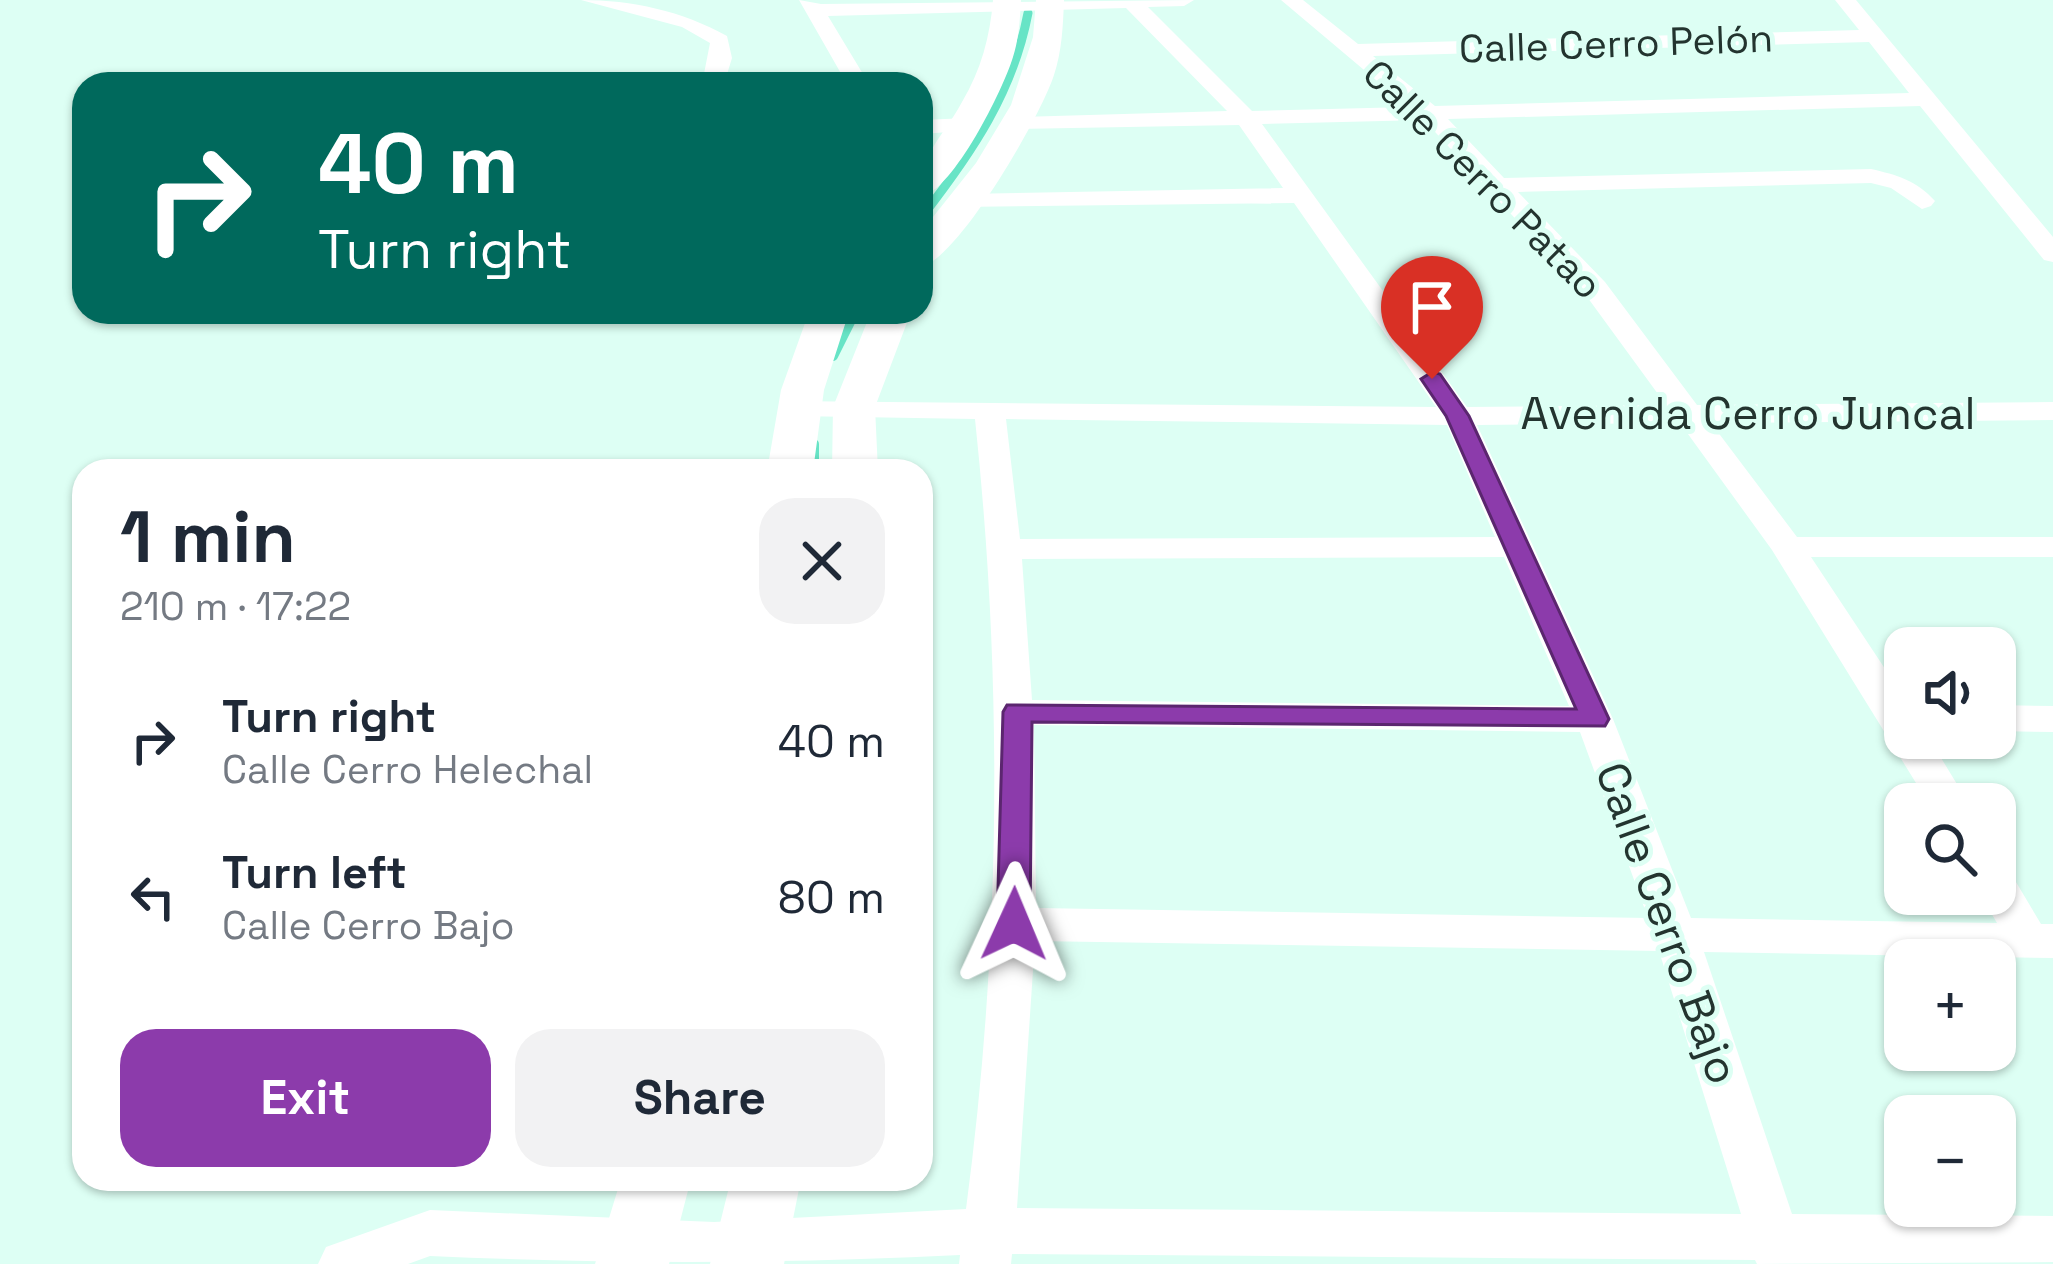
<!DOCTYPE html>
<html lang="en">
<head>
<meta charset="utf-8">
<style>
  :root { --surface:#fff; --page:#f2f2f3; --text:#1f2937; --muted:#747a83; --accent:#8c3bab }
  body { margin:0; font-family:"Space Grotesk",sans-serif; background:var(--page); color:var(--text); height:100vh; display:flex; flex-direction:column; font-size:45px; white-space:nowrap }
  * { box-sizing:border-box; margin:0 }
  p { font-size:39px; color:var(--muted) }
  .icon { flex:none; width:66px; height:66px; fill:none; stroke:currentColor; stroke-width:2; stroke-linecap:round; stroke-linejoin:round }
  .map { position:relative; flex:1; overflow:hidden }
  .panel { position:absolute; left:72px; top:459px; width:861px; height:732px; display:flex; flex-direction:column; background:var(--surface); border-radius:36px; box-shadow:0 3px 9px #0004 }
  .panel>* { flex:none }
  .banner { position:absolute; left:72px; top:72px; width:861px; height:252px; border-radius:36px; box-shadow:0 3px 9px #0004; background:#00695c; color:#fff; overflow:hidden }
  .controls { position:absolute; left:1884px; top:627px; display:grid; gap:24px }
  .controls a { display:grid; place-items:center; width:132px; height:132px; border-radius:24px; background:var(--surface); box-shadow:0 3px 9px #0004; font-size:60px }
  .pin { position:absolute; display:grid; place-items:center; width:102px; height:102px; color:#fff; margin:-123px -51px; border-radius:50% 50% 50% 0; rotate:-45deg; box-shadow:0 0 12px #0007 }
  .pin .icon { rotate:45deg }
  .me { position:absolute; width:132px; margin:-66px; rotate:1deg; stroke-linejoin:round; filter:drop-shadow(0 0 9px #0008) }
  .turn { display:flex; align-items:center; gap:42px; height:252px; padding:0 48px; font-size:54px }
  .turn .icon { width:156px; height:156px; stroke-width:2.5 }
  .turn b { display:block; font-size:84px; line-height:102px }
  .round { display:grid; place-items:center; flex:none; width:126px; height:126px; border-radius:36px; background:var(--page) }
  .headline { display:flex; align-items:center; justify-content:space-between; height:204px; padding:0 48px }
  h1 { font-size:72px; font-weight:600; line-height:90px }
  .action { display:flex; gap:24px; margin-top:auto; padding:24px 48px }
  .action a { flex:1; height:138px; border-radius:36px; background:var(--accent); color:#fff; font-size:48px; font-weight:600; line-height:138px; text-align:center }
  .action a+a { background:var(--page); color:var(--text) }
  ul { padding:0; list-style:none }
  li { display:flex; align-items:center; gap:36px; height:156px; padding:0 48px }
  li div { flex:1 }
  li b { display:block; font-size:45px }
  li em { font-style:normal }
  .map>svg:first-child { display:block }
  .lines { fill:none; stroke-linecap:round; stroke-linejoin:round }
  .stream-far1 { stroke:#67e4c6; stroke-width:9 }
  .stream { stroke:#67e4c6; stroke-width:10 }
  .street { fill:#fff; fill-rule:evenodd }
  .secondary { fill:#fff; fill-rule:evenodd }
  .route { fill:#8c3bab; stroke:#5b266f; stroke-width:3 }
  .labels { text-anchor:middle; stroke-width:10; stroke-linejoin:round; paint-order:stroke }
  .far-street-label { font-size:39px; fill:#23342f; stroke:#ddfff4 }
  .street-label { font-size:45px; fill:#23342f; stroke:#ddfff4 }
</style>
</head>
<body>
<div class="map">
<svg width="2053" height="1264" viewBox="0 0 2053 1264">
  <rect width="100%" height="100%" fill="#ddfff4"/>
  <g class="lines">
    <path class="stream-far1" d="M 924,214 C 972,152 1013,92 1028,13"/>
    <path class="stream" d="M 921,217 L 926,211
      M 833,356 L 855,312
      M 814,444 L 814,471"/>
    <path class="street" d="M 581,0 C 632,0 682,11 727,36 L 732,58 L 724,84 L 702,84 L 710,43 L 682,27 Z
      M 799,0 L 821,4 L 1194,0 L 1184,6 L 1148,7 L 1252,111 L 1408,107 L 1281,0 L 1303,0 L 1358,44 L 1859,30 L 1835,0 L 1856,0 L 2053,237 L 2053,262 L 2044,260 L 1920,106 L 1448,119 L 1504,178 L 1871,169 C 1897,175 1916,180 1935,201 L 1931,206 L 1922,209 L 1891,188 L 1871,183 L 1518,192 L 1605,282 L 1697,405 L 2053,402 L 2053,420 L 1711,423 L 1797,537 L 2053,537 L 2053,557 L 1811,557 L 1905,699 L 1905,738 L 1929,738 L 1969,804 L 1929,804 L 1772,550 L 1680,423 L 1477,425 L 1613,719 L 1691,918 L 1997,923 L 1980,894 L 1995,894 L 1995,867 L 2010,872 L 2041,924 L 2053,924 L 2053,958 L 1704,952 L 1792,1214 L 2053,1216 L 2053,1262 L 1757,1264 L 1755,1260 L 1012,1254 L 1011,1264 L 959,1264 L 960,1255 C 783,1264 607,1264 430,1256 L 408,1264 L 318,1264 L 326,1247 L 430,1210 L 714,1222 L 966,1209 C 1001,946 1003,682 975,419 L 795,416 L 784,413 L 780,407 L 784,401 L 1436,407 L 1294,203 L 955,207 L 951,202 L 964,194 L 1283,188 L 1239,125 L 1012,129 L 1012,119 L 1020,117 L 1227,111 L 1126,8 L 828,16 L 869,84 L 847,84 ZM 1869,42 L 1909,93 L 1435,106 L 1373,56 ZM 1424,120 L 1585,294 L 1666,405 L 1467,407 L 1262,124 ZM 1006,419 L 1447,425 L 1495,537 L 1020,539 ZM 1504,557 L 1569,706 L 1032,700 L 1022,559 ZM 1034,725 L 1580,732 L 1648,918 L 1036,908 ZM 1035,941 L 1659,951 L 1741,1214 L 1017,1208 Z
      M 969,118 L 981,125 L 977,130 L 921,134 L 921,120 Z
      M 1995,705 L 2053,706 L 2053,732 L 1995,731 Z"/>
    <path class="secondary" d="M 993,0 L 1021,0 C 1020,19 1019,38 1013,57 C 1003,90 954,189 921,197 C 921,150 940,142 962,102 C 981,70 990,37 993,0 Z
      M 1036,0 L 1064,0 C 1063,26 1062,51 1054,75 C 1041,116 959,258 921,267 L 921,232 L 976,163 L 1011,105 L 1033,37 Z
      M 809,312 L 849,312 L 824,390 L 813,471 L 767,471 L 781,390 Z
      M 871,312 L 911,312 L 875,407 L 878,471 L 832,471 L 833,407 Z
      M 621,1179 L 691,1179 L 669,1264 L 595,1264 Z
      M 731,1179 L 801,1179 L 784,1264 L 710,1264 Z"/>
  </g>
  <path class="route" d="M 1432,372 L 1440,374 L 1469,416 L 1609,719 L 1605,726 L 1032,722 L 1030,924 L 1025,933 L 1014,937 L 1002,933 L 997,924 L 1003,712 L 1007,705 L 1576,709 L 1446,416 L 1421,379 Z"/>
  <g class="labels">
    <g class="far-street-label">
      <text transform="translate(1616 43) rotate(-2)" y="14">Calle Cerro Pelón</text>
      <text transform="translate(1483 179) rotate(45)" y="14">Calle Cerro Patao</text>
    </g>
    <g class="street-label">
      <text x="1748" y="429">Avenida Cerro Juncal</text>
      <text transform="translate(1668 923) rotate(70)" y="16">Calle Cerro Bajo</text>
    </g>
  </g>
</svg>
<div class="controls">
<a><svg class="icon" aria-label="sound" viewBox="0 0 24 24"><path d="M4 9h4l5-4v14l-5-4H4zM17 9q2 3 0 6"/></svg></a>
<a><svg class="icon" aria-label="search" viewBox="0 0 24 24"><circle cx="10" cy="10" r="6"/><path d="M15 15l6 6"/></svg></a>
<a>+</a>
<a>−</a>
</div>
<div class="pin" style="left:1432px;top:379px;background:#d93025"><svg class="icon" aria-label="arrive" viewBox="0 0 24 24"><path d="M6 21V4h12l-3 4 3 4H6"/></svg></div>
<svg class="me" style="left:1014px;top:924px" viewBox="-20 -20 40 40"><path d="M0-17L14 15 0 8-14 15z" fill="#8c3bab" stroke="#fff" stroke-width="4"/></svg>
<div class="banner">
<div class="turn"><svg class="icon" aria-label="right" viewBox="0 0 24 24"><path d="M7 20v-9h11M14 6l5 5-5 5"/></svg><div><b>40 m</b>Turn right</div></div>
</div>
<section class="panel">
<div class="headline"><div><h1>1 min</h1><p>210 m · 17:22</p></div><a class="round"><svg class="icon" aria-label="close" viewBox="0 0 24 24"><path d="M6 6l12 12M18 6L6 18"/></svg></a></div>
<ul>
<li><svg class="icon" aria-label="right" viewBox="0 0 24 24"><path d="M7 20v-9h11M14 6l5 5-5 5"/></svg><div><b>Turn right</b><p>Calle Cerro Helechal</p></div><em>40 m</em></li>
<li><svg class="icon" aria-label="left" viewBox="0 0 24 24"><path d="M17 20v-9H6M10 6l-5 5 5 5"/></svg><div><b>Turn left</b><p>Calle Cerro Bajo</p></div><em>80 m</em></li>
</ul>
<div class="action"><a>Exit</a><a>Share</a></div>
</section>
</div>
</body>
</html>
